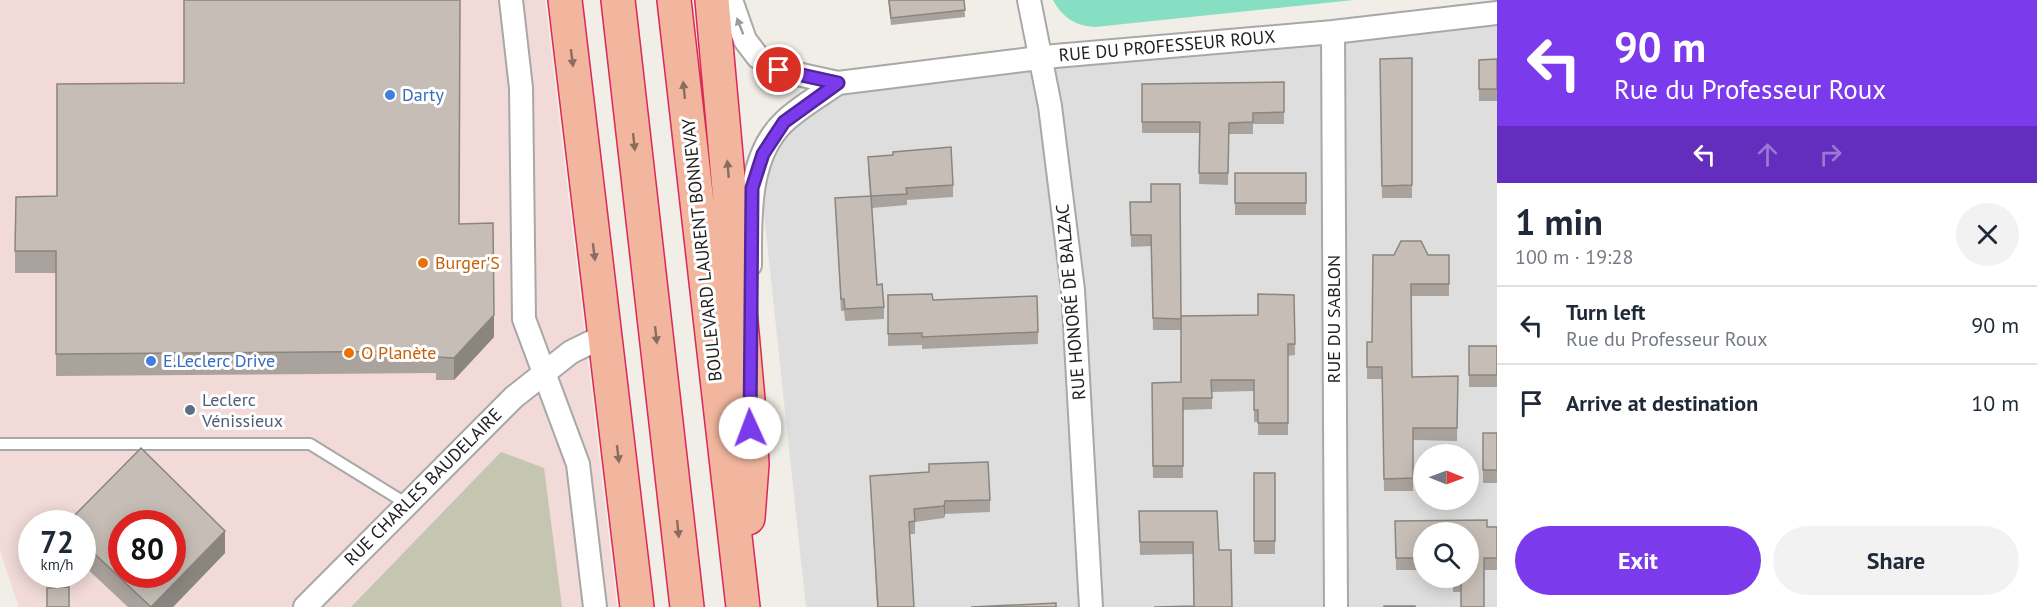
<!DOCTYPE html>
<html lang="en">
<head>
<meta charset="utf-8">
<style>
  :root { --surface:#fff; --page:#f2f2f3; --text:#1f2937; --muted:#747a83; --line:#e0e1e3; --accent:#7c3aed }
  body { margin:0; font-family:"PT Sans",sans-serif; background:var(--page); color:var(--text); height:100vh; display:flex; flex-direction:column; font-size:22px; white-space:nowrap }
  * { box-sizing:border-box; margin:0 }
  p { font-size:20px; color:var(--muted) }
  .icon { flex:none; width:33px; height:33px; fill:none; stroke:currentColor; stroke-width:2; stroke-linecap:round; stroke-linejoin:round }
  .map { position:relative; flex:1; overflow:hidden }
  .panel { display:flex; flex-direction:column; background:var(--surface); width:540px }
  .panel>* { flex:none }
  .hud { background:#7c3aed; color:#fff; overflow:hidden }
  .needle { width:39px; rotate:91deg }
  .tools { position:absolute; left:1413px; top:444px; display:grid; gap:12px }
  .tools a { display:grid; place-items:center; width:66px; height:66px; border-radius:50%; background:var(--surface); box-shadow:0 3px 15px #0003; font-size:30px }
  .speed { position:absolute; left:18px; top:510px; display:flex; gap:12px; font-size:30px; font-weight:700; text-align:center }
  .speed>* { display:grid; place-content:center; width:78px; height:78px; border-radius:50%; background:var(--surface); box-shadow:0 3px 15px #0003; line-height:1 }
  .speed small { font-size:15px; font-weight:400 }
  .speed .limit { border:9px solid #d22; background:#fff; color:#111 }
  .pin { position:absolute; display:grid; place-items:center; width:51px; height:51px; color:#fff; margin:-26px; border:3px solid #fff; border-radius:50%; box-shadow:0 2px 6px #0007 }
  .me { position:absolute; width:66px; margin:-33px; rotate:358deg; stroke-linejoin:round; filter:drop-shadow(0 0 4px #0008) }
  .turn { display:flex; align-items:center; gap:21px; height:126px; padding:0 18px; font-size:27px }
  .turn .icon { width:78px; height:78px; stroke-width:2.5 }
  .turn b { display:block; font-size:42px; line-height:51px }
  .lanes { display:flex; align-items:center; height:57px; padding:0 18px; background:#0003; justify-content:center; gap:30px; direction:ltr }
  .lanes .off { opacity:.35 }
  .round { display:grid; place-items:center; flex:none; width:63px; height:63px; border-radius:32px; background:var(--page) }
  .summary { display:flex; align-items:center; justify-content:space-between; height:102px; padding:0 18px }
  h1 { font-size:36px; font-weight:700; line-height:45px }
  .primary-button { display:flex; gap:12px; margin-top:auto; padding:12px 18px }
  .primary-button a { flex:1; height:69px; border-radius:36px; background:var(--accent); color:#fff; font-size:24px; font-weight:700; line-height:69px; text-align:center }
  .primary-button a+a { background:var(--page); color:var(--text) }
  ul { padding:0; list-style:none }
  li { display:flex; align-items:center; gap:18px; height:78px; padding:0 18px; border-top:2px solid var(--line) }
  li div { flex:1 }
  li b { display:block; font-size:22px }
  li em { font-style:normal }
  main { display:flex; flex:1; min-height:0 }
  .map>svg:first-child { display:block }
  .residential { fill:#dfdede; fill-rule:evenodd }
  .commercial { fill:#f1dad7; fill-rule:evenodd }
  .construction { fill:#c4c6b2 }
  .pitch { fill:#86dfc3 }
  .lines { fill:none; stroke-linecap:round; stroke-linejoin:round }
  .service-casing { stroke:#a8a8a8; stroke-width:14 }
  .minor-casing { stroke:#a8a8a8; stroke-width:26 }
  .trunk-casing { stroke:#dc2759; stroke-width:36 }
  .service { stroke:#fff; stroke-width:10 }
  .minor { stroke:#fff; stroke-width:22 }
  .trunk { stroke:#f2b69e; stroke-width:33 }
  .wall { fill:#aaa39d }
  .shaded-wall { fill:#8b857f }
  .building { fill:#c6beb6; stroke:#8b857f; stroke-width:1.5; fill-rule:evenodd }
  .oneway { fill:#9b9b9b }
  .oneway2 { fill:#8a6c60 }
  .route-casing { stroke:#51269a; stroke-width:15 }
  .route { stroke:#7c3aed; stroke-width:10 }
  .shop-dot { fill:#3f7fe0; stroke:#fff; stroke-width:2 }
  .food-dot { fill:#e8710a; stroke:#fff; stroke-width:2 }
  .service-dot { fill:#5c6f8a; stroke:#fff; stroke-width:2 }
  .labels { text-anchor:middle; stroke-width:6; stroke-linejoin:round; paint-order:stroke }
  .street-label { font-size:18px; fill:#212121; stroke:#fff }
  .shop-label { font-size:18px; fill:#366cbe; stroke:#fff; text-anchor:start }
  .food-label { font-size:18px; fill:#c56008; stroke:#fff; text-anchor:start }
  .service-label { font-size:18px; fill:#4e5e75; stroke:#fff; text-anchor:start }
</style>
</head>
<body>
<main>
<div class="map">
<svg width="1497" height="607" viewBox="0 0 1497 607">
  <rect width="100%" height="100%" fill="#f1eee7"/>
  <path class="residential" d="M 1497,13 L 1497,607 L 806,607 L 763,205 L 763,154 L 838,83 ZM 1424,454 L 1468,454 L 1468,500 L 1424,500 ZM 1424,532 L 1468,532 L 1468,578 L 1424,578 Z"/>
  <path class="commercial" d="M 0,0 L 545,0 L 617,607 L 19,607 L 0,551 ZM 32,524 L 82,524 L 82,574 L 32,574 ZM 122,524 L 172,524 L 172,574 L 122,574 Z"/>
  <path class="construction" d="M 501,452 L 544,468 L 562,607 L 351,607 Z"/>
  <path class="pitch" d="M 1053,0 L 1354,0 L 1095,27 C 1075,26 1062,17 1053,0 Z"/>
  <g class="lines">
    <g class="service-casing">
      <path id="service" d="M 0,444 L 310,444 L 407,504"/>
    </g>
    <g class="minor-casing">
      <path id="minor" d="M 511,0 L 521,88 L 524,319 L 578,464 L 595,607
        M 731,0 L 745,40 L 758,57 L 779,70 L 838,83 L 1055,56 L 1333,32 L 1497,13
        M 1029,0 L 1050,106 L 1073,290 L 1091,607
        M 1333,32 L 1336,607
        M 750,265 C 750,218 747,156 785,121 C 801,106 821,95 838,83
        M 305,607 L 514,397 L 571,352 L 604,336"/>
    </g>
    <g class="trunk-casing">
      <path id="trunk" d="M 565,0 L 637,607
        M 618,0 L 687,607
        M 674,0 L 743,607
        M 712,0 L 749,411 L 752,464 L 748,518"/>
    </g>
    <use href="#service" class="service"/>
    <use href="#minor" class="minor"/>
    <use href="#trunk" class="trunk"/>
  </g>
  <path class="wall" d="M 888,0 L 964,0 L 965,17 L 891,25 Z
    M 1412,58 L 1412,198 L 1382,198 L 1380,59 Z
    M 1497,59 L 1497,101 L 1479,101 L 1479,60 Z
    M 1284,82 L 1284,124 L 1253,124 L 1253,134 L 1229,134 L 1228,185 L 1199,184 L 1200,133 L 1142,133 L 1142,84 Z
    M 868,157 L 953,185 L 953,197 L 907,200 L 907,205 L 872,208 L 877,285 L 884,307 L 884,319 L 845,321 L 844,311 L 841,311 L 835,198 L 870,196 L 868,169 Z
    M 1235,173 L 1306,173 L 1306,215 L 1235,215 Z
    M 1180,184 L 1181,330 L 1153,330 L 1151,246 L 1131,247 L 1130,202 L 1151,202 Z
    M 57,196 L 459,224 L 494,337 L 454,380 L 436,380 L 436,373 L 56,376 L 56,273 L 15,273 L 15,251 Z
    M 1428,255 L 1449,255 L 1449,296 L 1411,296 L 1412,377 L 1458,376 L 1457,441 L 1413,440 L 1413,491 L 1384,491 L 1382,379 L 1367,379 L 1367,342 L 1372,342 Z
    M 888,295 L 933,300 L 1038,332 L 1038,344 L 922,349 L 922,345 L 888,346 Z
    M 1294,295 L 1295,355 L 1288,356 L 1288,435 L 1258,435 L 1258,422 L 1254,422 L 1254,391 L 1212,392 L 1212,409 L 1183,410 L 1183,478 L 1153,478 L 1152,383 L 1181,382 L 1258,315 Z
    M 1469,346 L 1497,346 L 1497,387 L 1469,387 Z
    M 1483,433 L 1497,433 L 1497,483 L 1483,483 Z
    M 929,464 L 990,500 L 990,512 L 945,514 L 944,518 L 915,522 L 915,534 L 910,534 L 914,607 L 877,607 L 870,476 L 929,472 Z
    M 1254,473 L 1275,473 L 1275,554 L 1254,554 Z
    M 1139,511 L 1217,511 L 1194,606 L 1193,554 L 1140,555 Z
    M 1395,521 L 1497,527 L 1497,570 L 1484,570 L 1461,592 L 1453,592 L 1453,578 L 1468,532 L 1424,532 L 1424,570 L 1396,570 Z
    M 82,524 L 225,553 L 173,607 L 128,607 L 82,564 Z"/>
  <path class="shaded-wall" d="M 494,315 L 494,337 L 454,380 L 454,358 Z
    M 945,501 L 945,514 L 944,518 L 944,506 Z
    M 225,531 L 225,553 L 173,607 L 151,607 Z"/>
  <path class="building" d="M 184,0 L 460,0 L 459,224 L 493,223 L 494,315 L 454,358 L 436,357 L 436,351 L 56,354 L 56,251 L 15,251 L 16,197 L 57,196 L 57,84 L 184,83 Z
    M 889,0 L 964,0 L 965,10 L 891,18 Z
    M 1412,58 L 1412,185 L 1382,186 L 1380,59 Z
    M 1497,59 L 1497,89 L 1479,89 L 1479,60 Z
    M 1284,82 L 1284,112 L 1253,113 L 1253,122 L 1229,123 L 1228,173 L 1199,173 L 1200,122 L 1142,122 L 1142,84 Z
    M 951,147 L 953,185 L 906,188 L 907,194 L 871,196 L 868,157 L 893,155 L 893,152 Z
    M 1235,173 L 1306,173 L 1306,203 L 1235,203 Z
    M 1151,184 L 1180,184 L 1181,319 L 1153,318 L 1151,235 L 1131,235 L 1130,202 L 1151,202 Z
    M 871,196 L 877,285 L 882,284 L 884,307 L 845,309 L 844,299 L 841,299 L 835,198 Z
    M 1401,241 L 1421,241 L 1428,255 L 1449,255 L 1449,284 L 1411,284 L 1412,377 L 1458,376 L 1457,428 L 1413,428 L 1413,478 L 1384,479 L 1382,367 L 1367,367 L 1367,342 L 1372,342 L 1373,255 L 1394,255 Z
    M 932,294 L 933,300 L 1037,296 L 1038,332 L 922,337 L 922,333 L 888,334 L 888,295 Z
    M 1258,294 L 1294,295 L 1295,344 L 1288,344 L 1288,423 L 1258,423 L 1258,410 L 1254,410 L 1254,380 L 1211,380 L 1212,398 L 1183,398 L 1183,466 L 1153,466 L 1152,383 L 1181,382 L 1181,316 L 1258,315 Z
    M 1469,346 L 1497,346 L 1497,375 L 1469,375 Z
    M 1483,433 L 1497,433 L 1497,470 L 1483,470 Z
    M 141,448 L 225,531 L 151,607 L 82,542 L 82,524 L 66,524 ZM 122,524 L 172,524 L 172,574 L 122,574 Z
    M 988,462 L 990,500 L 945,501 L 944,506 L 914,509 L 915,521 L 909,522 L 914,607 L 878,607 L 870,476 L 929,472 L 929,464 Z
    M 1254,473 L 1275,473 L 1275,541 L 1254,541 Z
    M 1139,511 L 1217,511 L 1219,550 L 1231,550 L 1232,607 L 1154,607 L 1194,606 L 1193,542 L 1140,542 Z
    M 1487,520 L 1487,527 L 1497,527 L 1497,558 L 1484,558 L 1484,607 L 1461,607 L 1461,580 L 1453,580 L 1453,578 L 1468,578 L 1468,532 L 1424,532 L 1424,558 L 1396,558 L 1395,521 Z
    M 69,587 L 69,607 L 47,607 L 47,588 Z
    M 1056,603 L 1056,607 L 971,607 Z
    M 1384,606 L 1415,606 L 1415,607 L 1384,607 Z"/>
  <defs><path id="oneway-solid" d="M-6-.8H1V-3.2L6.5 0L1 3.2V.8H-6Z" transform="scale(1.5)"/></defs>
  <use class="oneway" href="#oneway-solid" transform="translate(740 26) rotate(-111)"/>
  <g class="oneway2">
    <use href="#oneway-solid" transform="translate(572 58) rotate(83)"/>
    <use href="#oneway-solid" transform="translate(684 90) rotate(-96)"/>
    <use href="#oneway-solid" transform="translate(634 142) rotate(84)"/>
    <use href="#oneway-solid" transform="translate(728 169) rotate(-95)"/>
    <use href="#oneway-solid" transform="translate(594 252) rotate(83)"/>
    <use href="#oneway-solid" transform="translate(656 335) rotate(84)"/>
    <use href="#oneway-solid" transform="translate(618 454) rotate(83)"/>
    <use href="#oneway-solid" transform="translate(678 529) rotate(84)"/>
  </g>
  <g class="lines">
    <g class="route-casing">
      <path id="route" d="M 750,428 L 752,188 L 763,154 L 784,122 L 838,83 L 779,70"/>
    </g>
    <use href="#route" class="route"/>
  </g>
  <g class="shop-dot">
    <circle cx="390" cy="95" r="6"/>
    <circle cx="151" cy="361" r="6"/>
  </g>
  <g class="food-dot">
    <circle cx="423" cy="263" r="6"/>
    <circle cx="349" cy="353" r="6"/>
  </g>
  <circle class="service-dot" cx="190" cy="410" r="6"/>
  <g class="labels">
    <g class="street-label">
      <text transform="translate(1167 46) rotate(-5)" y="6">RUE DU PROFESSEUR ROUX</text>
      <text transform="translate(702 250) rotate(-96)" y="6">BOULEVARD LAURENT BONNEVAY</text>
      <text transform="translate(1071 302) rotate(-95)" y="6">RUE HONORÉ DE BALZAC</text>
      <text transform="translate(1334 319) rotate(-90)" y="6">RUE DU SABLON</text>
      <text transform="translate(423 487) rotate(-45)" y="6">RUE CHARLES BAUDELAIRE</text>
    </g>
    <g class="shop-label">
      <text x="402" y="101">Darty</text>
      <text x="163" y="367">E.Leclerc Drive</text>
    </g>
    <g class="food-label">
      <text x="435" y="269">Burger'S</text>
      <text x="361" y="359">O Planète</text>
    </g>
    <g class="service-label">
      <text x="202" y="406">Leclerc<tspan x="202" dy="21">Vénissieux</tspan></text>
    </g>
  </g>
</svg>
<div class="tools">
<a><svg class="needle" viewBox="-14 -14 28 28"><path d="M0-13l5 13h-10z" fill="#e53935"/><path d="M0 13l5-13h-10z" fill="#747a83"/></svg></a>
<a><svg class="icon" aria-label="search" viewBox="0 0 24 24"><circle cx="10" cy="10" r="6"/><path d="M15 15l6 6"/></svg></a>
</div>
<div class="speed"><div>72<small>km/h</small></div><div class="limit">80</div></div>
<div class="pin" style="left:779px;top:70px;background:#d93025"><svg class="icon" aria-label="arrive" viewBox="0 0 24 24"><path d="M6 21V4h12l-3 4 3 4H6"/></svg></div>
<svg class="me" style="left:750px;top:428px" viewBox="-20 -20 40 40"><circle r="19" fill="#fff"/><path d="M0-13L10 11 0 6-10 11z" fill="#7c3aed"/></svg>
</div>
<section class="panel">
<div class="hud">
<div class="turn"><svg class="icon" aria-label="left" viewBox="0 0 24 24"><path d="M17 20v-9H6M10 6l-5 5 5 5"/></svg><div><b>90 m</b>Rue du Professeur Roux</div></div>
<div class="lanes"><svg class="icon" aria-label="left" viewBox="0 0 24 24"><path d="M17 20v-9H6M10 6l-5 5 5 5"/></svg><svg class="icon off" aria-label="ahead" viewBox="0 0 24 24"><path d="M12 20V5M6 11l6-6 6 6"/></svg><svg class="icon off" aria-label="right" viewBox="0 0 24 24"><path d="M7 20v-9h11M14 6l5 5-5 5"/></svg></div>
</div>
<div class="summary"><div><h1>1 min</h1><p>100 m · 19:28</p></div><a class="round"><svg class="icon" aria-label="close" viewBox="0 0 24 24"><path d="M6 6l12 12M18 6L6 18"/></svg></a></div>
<ul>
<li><svg class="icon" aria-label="left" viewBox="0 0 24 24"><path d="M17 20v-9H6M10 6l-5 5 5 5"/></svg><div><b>Turn left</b><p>Rue du Professeur Roux</p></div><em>90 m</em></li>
<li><svg class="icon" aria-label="arrive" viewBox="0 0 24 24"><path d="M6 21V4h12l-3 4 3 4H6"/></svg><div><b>Arrive at destination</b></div><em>10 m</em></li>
</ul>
<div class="primary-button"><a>Exit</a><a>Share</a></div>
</section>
</main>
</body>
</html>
